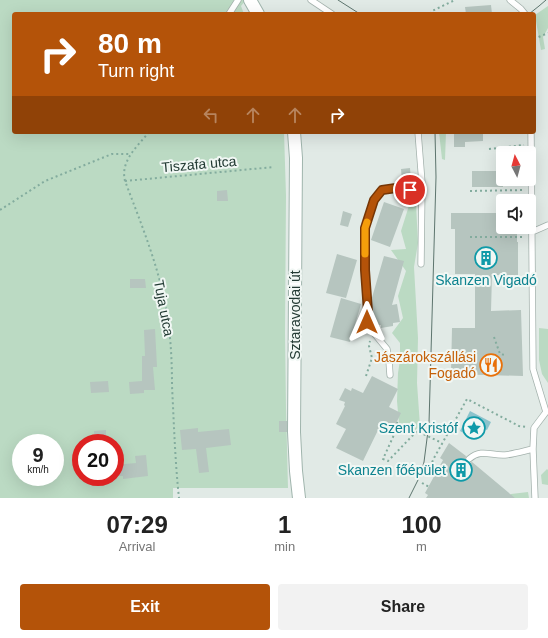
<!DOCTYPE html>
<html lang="en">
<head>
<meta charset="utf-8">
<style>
  :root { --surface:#fff; --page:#f2f2f2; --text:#222; --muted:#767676; --accent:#b45309 }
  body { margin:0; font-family:Helvetica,sans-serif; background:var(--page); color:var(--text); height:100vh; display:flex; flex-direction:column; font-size:15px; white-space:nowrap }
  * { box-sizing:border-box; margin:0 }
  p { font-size:13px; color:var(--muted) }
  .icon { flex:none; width:22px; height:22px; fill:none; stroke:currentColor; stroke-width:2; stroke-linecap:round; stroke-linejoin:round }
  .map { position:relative; height:498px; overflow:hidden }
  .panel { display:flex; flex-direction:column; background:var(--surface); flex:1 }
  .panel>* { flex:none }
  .guide { position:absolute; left:12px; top:12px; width:524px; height:122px; border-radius:4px; box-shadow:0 4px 16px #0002; background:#b45309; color:#fff; overflow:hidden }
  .needle { width:26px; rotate:354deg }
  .controls { position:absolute; left:496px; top:146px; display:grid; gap:8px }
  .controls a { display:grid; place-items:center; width:40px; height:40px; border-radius:4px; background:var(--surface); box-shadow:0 4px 16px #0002; font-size:20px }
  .speed { position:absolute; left:12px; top:434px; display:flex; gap:8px; font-size:20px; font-weight:700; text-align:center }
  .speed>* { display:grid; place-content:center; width:52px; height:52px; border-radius:50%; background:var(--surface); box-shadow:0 4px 16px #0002; line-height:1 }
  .speed small { font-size:10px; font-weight:400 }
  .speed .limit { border:6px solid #d22; background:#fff; color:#111 }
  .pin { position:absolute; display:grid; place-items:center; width:34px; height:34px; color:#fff; margin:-17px; border:2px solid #fff; border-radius:50%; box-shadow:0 1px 4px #0007 }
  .me { position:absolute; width:44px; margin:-22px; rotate:0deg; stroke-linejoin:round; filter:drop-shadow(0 0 3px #0008) }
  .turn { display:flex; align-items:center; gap:14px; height:84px; padding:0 20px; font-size:18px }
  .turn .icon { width:52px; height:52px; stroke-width:2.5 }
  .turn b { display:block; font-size:28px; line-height:34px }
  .lanes { display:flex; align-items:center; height:38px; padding:0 20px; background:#0003; justify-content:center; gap:20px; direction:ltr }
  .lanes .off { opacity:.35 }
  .eta { display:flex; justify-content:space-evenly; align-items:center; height:68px; text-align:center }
  .eta b { font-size:24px; font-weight:700; line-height:28px }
  .action { display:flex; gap:8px; margin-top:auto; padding:8px 20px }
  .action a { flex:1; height:46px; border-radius:4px; background:var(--accent); color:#fff; font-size:16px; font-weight:700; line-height:46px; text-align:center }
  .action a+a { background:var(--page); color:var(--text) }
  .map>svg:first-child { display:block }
  .green { fill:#bbdac3; fill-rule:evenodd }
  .water { fill:#8cc3cc }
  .building { fill:#b6c5bf }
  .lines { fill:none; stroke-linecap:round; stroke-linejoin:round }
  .lane-casing { stroke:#a4b2ad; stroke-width:7 }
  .secondary-casing { stroke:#a0b5ad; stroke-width:14 }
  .path { stroke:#83ac9e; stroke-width:2; stroke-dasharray:2 3; stroke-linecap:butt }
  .lane { stroke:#fff; stroke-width:5.5 }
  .secondary { stroke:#fff; stroke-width:12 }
  .tram { stroke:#5d756e; stroke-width:1 }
  .tree { fill:#7fa68e }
  .route-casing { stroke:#753606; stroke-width:10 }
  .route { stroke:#b45309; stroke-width:7 }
  .slow { stroke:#f59e0b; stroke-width:7 }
  .labels { text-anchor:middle; stroke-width:4; stroke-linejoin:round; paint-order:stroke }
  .street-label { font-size:14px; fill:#223a33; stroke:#f1f7f4 }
  .culture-label { font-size:14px; fill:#0d838f; stroke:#f1f7f4; text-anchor:end }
  .food-label { font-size:14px; fill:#c56008; stroke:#f1f7f4; text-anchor:end }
</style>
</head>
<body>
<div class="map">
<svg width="548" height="498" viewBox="0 0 548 498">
  <rect width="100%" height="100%" fill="#e1eae6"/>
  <path class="green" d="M 0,0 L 246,0 L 241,6 L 244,14 L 14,14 L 14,132 L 284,132 L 286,196 L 285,333 L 286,408 L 288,488 L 173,488 L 173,498 L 0,498 ZM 21,443 L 55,443 L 55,477 L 21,477 ZM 81,443 L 115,443 L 115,477 L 81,477 Z
    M 548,6 L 548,28 L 543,37 L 545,49 L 541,50 L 535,15 Z
    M 439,132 L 446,132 L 445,160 L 442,159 Z
    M 412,196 L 416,204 L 418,243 L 414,267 L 418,338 L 417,383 L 420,426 L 414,431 L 401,427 L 399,424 L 397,401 L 398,373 L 400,360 L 400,343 L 392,333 L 403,318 L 398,296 L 406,271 L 391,250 L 406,249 L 401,231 Z
    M 539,328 L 548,329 L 548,383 L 542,374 L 539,360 Z
    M 547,469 L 548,470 L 548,485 L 542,484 L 541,475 Z
    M 528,492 L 529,498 L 509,498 L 511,494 Z"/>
  <path class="water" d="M 470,411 L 491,422 L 487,430 L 482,428 L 483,425 L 473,420 L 468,429 L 471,431 L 469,436 L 460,431 Z"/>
  <path class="building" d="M 491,5 L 492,14 L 466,14 L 465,7 Z
    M 454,132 L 483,132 L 483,141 L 465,142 L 465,147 L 454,147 Z
    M 410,168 L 411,181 L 402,182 L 401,169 Z
    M 472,171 L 503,171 L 503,187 L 472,187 Z
    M 227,190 L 228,201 L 217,201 L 217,191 Z
    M 384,202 L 404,209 L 390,247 L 371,240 Z
    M 343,211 L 352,214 L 348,227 L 340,225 Z
    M 451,213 L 503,213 L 503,227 L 517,227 L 517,242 L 518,242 L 518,275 L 492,275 L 491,311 L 521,310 L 523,376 L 451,374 L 452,328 L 475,328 L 475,274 L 455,274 L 455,229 L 451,229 Z
    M 337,254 L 357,260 L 346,298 L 326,293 Z
    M 384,256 L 404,261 L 392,305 L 397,304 L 400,322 L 393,323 L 393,326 L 381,328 L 381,325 L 374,325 L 371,301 Z
    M 130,279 L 145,279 L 146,288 L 130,288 Z
    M 341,298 L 361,304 L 350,342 L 330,337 Z
    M 155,329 L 157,367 L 153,367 L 155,390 L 144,390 L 144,393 L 130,394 L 129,382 L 142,381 L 142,356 L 145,356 L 144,330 Z
    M 372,376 L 398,389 L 389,407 L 401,413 L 393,430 L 381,424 L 363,461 L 336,448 L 346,429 L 336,424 L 345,406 L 344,405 L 345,402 L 339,400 L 345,388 L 351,391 L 352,388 L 363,393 Z
    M 108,381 L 109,392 L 91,393 L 90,382 Z
    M 279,421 L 287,421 L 287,432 L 279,432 Z
    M 198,428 L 198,432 L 229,429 L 231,445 L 206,448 L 209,472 L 199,473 L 196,449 L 182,450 L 180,430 Z
    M 106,430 L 106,440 L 95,441 L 94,431 Z
    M 449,443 L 466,456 L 465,460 L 467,463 L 470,463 L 472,462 L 515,498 L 426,498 L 428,495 L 425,493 L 443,460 L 440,458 Z
    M 146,455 L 148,476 L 123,479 L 123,476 L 115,476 L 115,465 L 136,463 L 135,456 Z"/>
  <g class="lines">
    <g class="lane-casing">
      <path id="lane" d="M 311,0 L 332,14
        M 510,0 L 521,9 L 525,14
        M 229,14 L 238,0
        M 531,132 L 533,369 L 546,412 L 534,428 L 533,449 L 535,498
        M 532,232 L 548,225
        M 421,264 L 422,183
        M 390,375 L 389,361 L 387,349 L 373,332 L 367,322 L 368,312 L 365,270 L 365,228 L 374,200 L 382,190 L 396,189 L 410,189 L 422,183 L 418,132
        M 469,459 C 482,448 491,456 505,455 C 514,454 524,451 533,449"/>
    </g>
    <g class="secondary-casing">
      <path id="secondary" d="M 250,0 L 258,14
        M 294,132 L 296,158 L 294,432 L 296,471 L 299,498"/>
    </g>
    <path class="path" d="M 430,14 L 432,11 L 455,0
      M 534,39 L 548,33
      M 149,132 C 137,147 120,161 125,181 C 142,226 161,272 168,320 C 171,342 172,364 172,386 C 174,424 175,461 179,498
      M 489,149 L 524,145
      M 125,181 L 274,167
      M 470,191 L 525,190
      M 0,210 L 45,181 L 112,154 L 131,154
      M 470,237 L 525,237
      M 494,337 L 500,354 L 505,355
      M 366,376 L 372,358 L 369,346 L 370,341
      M 397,422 L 398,426 L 383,459 L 388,461 L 417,431 L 442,443
      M 426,476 L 434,458 L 467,399 L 519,426 L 526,427
      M 422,483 L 429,487"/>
    <use href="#lane" class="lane"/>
    <use href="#secondary" class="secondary"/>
    <path class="tram" d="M 338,0 L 360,14
      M 529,14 L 539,6 L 546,0
      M 409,498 L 420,476 L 424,462 L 429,423 L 436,177 L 435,132"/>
  </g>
  <circle class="tree" cx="475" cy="427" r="4"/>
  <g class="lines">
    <g class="route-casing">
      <path id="route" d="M 367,322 L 368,312 L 365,270 L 365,228 L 374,200 L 382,190 L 396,188 L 410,190"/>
    </g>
    <use href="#route" class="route"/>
    <path class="slow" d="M 365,254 L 365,228 L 367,222"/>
  </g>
  <defs>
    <g id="building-ring" transform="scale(1.15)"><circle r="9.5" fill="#f1f7f4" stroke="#0f9aa8" stroke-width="1.5"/><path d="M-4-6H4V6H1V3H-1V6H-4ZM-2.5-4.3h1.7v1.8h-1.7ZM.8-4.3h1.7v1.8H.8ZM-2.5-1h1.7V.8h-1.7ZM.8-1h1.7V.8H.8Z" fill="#0f9aa8"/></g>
    <g id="restaurant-ring" transform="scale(1.15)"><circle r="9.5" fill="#f1f7f4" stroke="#e8710a" stroke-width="1.5"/><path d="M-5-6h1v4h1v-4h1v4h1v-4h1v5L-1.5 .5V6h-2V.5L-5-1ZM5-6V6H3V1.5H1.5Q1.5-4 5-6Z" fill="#e8710a"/></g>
    <g id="sight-ring" transform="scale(1.15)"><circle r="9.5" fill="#f1f7f4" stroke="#0f9aa8" stroke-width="1.5"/><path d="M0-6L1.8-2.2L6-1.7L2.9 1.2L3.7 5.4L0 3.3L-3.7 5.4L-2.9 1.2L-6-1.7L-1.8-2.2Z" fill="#0f9aa8"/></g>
  </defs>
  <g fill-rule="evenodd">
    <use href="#building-ring" x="486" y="258"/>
    <use href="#restaurant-ring" x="491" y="365"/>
    <use href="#sight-ring" x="474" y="428"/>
    <use href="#building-ring" x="461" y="470"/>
  </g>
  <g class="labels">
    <g class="street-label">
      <text transform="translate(199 164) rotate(-5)" y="5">Tiszafa utca</text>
      <text transform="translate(164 308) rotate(79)" y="5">Tuja utca</text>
      <text transform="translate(295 315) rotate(-90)" y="5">Sztaravodai út</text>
    </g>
    <g class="culture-label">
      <text x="486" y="285" text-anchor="middle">Skanzen Vigadó</text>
      <text x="458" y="433">Szent Kristóf</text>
      <text x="446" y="475">Skanzen főépület</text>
    </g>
    <g class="food-label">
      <text x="476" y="362">Jászárokszállási<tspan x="476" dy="16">Fogadó</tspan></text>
    </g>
  </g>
</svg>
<div class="controls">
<a><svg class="needle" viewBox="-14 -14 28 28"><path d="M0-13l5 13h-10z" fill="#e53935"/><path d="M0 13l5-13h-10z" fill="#767676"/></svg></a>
<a><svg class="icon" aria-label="sound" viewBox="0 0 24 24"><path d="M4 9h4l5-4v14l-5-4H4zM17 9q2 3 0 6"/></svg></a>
</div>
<div class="speed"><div>9<small>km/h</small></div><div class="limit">20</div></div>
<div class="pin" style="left:410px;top:190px;background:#d93025"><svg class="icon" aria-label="arrive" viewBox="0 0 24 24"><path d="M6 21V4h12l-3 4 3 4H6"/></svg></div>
<svg class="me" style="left:367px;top:322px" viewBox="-20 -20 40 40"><path d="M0-17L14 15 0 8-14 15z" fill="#b45309" stroke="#fff" stroke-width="4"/></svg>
<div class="guide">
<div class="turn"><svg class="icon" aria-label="right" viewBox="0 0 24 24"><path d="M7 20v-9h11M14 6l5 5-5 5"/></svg><div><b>80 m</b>Turn right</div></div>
<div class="lanes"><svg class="icon off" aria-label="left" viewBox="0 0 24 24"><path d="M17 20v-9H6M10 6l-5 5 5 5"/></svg><svg class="icon off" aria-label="ahead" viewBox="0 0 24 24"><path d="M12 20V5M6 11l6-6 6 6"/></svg><svg class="icon off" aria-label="ahead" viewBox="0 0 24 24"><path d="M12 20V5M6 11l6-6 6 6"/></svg><svg class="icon" aria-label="right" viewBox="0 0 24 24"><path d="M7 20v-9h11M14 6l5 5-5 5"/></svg></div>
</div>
</div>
<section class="panel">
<div class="eta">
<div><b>07:29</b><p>Arrival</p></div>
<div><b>1</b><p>min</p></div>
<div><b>100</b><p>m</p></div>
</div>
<div class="action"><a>Exit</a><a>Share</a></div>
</section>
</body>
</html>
